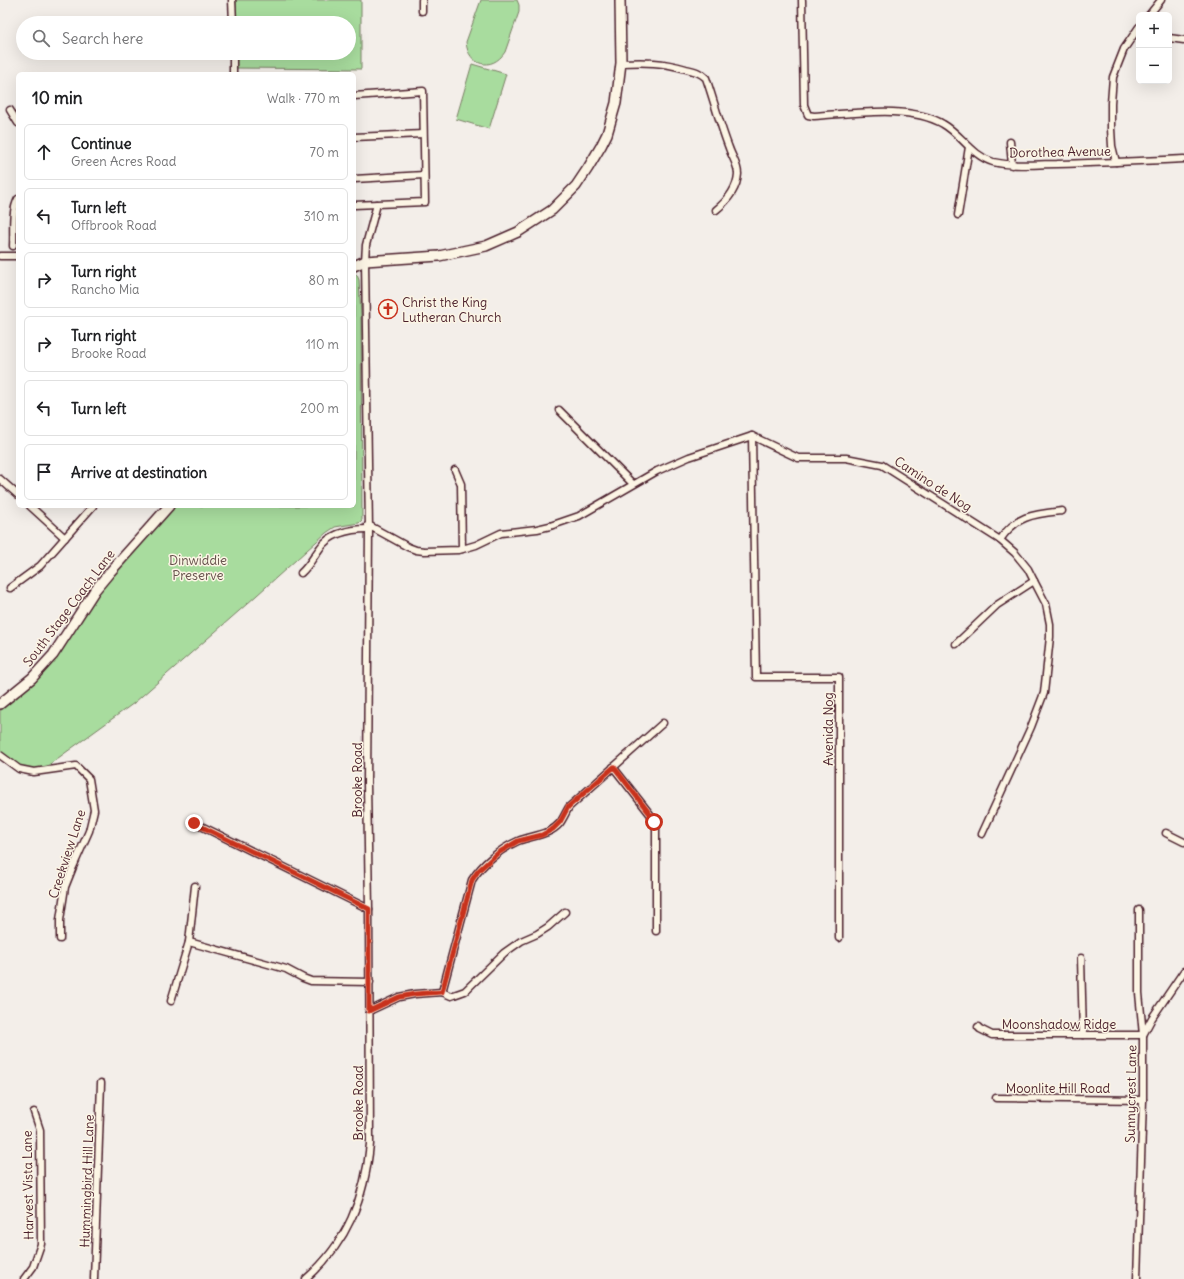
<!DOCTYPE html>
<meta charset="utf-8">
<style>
:root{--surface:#fff;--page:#f2f2f2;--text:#202124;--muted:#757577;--line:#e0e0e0}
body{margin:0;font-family:Delius,sans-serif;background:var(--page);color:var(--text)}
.controls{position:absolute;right:12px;top:12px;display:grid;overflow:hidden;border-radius:6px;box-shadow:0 4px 16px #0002}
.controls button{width:36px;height:36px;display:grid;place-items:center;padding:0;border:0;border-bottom:1px solid var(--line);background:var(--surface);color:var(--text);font:20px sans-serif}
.stop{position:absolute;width:12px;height:12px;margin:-9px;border:3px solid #c8321e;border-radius:50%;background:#fff}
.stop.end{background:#c8321e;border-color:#fff;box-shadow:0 1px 4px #0008}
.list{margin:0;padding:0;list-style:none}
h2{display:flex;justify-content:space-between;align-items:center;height:52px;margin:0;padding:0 16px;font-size:17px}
h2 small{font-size:13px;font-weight:400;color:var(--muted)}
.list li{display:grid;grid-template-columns:26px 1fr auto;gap:12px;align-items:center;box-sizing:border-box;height:56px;margin:0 8px 8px;padding:0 8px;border:1px solid var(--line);border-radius:6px}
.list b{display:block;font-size:15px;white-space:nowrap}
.list p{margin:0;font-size:13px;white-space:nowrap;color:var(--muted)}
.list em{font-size:13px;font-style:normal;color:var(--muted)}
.icon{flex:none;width:22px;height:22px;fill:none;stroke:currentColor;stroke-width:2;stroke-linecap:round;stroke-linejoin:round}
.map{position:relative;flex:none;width:1184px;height:1279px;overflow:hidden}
.search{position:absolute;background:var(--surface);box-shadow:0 4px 16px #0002;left:16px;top:16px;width:340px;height:44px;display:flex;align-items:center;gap:10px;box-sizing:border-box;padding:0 14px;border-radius:22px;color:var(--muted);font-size:15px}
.panel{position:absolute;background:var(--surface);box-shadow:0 4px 16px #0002;left:16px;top:72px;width:340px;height:436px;border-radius:6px}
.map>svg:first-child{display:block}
</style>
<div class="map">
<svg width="1184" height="1279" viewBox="0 0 1184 1279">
<rect width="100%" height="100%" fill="#f3eee9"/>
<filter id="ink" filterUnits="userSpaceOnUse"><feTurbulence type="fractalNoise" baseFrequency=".025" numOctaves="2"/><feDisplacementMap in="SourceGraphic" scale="8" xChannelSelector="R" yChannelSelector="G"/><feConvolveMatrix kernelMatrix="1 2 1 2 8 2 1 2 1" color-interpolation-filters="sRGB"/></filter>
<g filter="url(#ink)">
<!-- green -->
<g fill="#a8dc9e" stroke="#797e64">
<polygon points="236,0 361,0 361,69 236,68 236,53 349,53 349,23 236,23"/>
<path d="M481 0H517L519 5V12L505 52C492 72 468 66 466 42Z"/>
<polygon points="472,64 506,74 489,129 456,119"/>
<polygon points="354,273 357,275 359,280 361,316 362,520 359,523 335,527 326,533 247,604 134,703 43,769 26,769 0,756 0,711 32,683 113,573 170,506 354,506"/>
</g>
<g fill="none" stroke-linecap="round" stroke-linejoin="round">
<!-- street casing -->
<g stroke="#4a1f2b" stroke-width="9">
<g id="street">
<polyline points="232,0 233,23"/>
<polyline points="422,0 422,11"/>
<path d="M802 0 804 105 808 115 814 116C851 114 910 104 943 124 961 134 972 156 993 162 1013 167 1036 164 1057 164 1099 163 1142 161 1184 159"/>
<polyline points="1149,15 1161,0"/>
<polyline points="1169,38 1184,40"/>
<polyline points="233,53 233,74"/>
<path d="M621 63C646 62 662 62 686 69 694 71 700 72 706 78 714 101 720 125 729 148 732 157 738 165 738 174 737 189 727 201 716 210"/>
<polyline points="354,96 423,91 425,202 354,205"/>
<polyline points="10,110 18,123"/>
<polyline points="354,137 423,134"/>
<polyline points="1010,142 1012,165"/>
<polyline points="1116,162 1112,146 1111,129 1111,103 1113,77 1124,49 1139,27"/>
<polyline points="354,179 424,175"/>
<polyline points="958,215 969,147"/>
<path d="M13 246C14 231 11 212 18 199"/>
<polyline points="0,256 18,256"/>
<polyline points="559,410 633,484"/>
<polyline points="752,436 756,677 839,677 839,938"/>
<polyline points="455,470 461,484 462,549"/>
<polyline points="0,479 18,495"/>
<polyline points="30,506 65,538"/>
<polyline points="368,525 408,547 416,550 424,551 459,550 476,545 501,533 537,529 550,526 579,516 657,471 689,457 752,436 798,458 846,458 882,465 1000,540 1015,553 1028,569 1034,581 1046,604 1050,624 1050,637 1044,693 1031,727 982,834"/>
<path d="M1000 540C1016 515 1035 514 1062 511"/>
<path d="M301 573C309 566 314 556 320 548 331 532 351 529 369 529"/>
<polyline points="10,588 40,566 93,506"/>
<polyline points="956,644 997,605 1034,581"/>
<polyline points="0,755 19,769 34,772 76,766 89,779 94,810 89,831 73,867 65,887 60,920 60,939"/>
<polyline points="613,767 650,814 656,827 656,931"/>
<polyline points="195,823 369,909"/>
<polyline points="1166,833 1184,842"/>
<polyline points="189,942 286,969 303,978 311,981 370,982"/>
<polyline points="1081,958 1083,1035"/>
<path d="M442 992 472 880C482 864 500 849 518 841 532 835 549 836 560 823 563 819 566 812 569 807L663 723"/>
<polyline points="171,1001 189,942 195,886"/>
<polyline points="369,1011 399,997 415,994 442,992 451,996 465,991 504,953 521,941 537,934 548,927 565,912"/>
<polyline points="978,1027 980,1029 992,1035 1143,1035 1152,1018 1184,971"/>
<polyline points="996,1098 1143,1100"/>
<polyline points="24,1279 33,1267 41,1244 40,1130 34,1112"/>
<polyline points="94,1279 101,1083"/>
<path d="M306 1279C347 1243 365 1198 370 1144L369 909 367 783 369 529 365 261 366 245 377 204"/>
<polyline points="1137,1279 1143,1100 1143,1035 1139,993 1139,910"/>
</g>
</g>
<!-- secondary casing -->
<g stroke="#4a1f2b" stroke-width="12">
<g id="secondary">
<polyline points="354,266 365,261 439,256 486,246 518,232 552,210 576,186 588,168 601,146 607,134 616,103 621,63 620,0"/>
<polyline points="0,704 32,678 53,655 95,590 110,572 169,506"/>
</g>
</g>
<!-- street -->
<use href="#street" stroke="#fcf5e5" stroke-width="6"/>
<!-- secondary -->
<use href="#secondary" stroke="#fcf5e5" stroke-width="9"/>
</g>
</g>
<g fill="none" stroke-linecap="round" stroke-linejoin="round" filter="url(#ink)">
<!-- route -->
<polyline stroke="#c8321e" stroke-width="5" points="194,823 369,909 369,1011 399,997 415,994 442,992 472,880 478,871 498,853 518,841 542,835 553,829 560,822 568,807 614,767 650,814 654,822"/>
</g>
<!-- icons -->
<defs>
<g id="church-ring" transform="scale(1)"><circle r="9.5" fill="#fcf5e5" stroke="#c8321e" stroke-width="1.5"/><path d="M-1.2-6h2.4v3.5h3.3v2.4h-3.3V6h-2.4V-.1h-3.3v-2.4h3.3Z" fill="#c8321e"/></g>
</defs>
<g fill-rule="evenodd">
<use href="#church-ring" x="388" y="309"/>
</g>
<g text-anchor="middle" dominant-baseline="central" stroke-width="3" stroke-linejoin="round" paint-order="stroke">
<!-- street labels -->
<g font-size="13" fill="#4a1f2b" stroke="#fcf5e5">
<text transform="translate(1060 152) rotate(-1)">Dorothea Avenue</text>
<text transform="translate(933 484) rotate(33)">Camino de Nog</text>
<text transform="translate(69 608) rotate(-53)">South Stage Coach Lane</text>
<text transform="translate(828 729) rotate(-90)">Avenida Nog</text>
<text transform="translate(357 780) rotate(-90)">Brooke Road</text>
<text transform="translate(67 854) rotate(-72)">Creekview Lane</text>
<text x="1059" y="1024">Moonshadow Ridge</text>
<text x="1058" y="1088">Moonlite Hill Road</text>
<text transform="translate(1131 1094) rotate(-89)">Sunnycrest Lane</text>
<text transform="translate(358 1103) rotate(-90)">Brooke Road</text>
<text transform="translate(87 1181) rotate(-88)">Hummingbird Hill Lane</text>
<text transform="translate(28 1185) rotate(-91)">Harvest Vista Lane</text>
</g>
<!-- poi labels -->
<g font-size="13" fill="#4a1f2b" stroke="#fcf5e5" text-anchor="start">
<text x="402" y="302">Christ the King<tspan x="402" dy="15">Lutheran Church</tspan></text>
</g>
<!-- park labels -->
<g font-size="13" fill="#624e48" stroke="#fcf5e5">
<text x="198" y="560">Dinwiddie<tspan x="198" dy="15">Preserve</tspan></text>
</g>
</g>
</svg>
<div class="controls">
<button>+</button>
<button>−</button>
</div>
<div class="stop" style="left:654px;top:822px"></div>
<div class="stop end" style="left:194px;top:823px"></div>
<div class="search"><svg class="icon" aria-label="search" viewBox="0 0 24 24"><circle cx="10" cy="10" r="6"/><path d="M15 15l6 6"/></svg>Search here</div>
<section class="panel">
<h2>10 min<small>Walk · 770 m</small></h2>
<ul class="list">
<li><svg class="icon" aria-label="ahead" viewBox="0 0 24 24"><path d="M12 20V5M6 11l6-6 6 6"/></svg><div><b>Continue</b><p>Green Acres Road</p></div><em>70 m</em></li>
<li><svg class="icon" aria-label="left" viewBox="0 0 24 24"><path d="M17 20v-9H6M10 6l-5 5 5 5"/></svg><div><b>Turn left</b><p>Offbrook Road</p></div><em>310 m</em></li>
<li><svg class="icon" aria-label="right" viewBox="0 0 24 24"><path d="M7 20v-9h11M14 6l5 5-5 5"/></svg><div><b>Turn right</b><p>Rancho Mia</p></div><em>80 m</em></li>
<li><svg class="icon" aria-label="right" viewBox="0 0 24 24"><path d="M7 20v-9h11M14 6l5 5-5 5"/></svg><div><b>Turn right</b><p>Brooke Road</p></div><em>110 m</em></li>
<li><svg class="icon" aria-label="left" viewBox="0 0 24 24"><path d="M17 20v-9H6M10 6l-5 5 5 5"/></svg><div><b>Turn left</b></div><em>200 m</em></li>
<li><svg class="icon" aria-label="arrive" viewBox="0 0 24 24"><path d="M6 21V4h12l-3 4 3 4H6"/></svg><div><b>Arrive at destination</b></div></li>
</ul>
</section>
</div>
